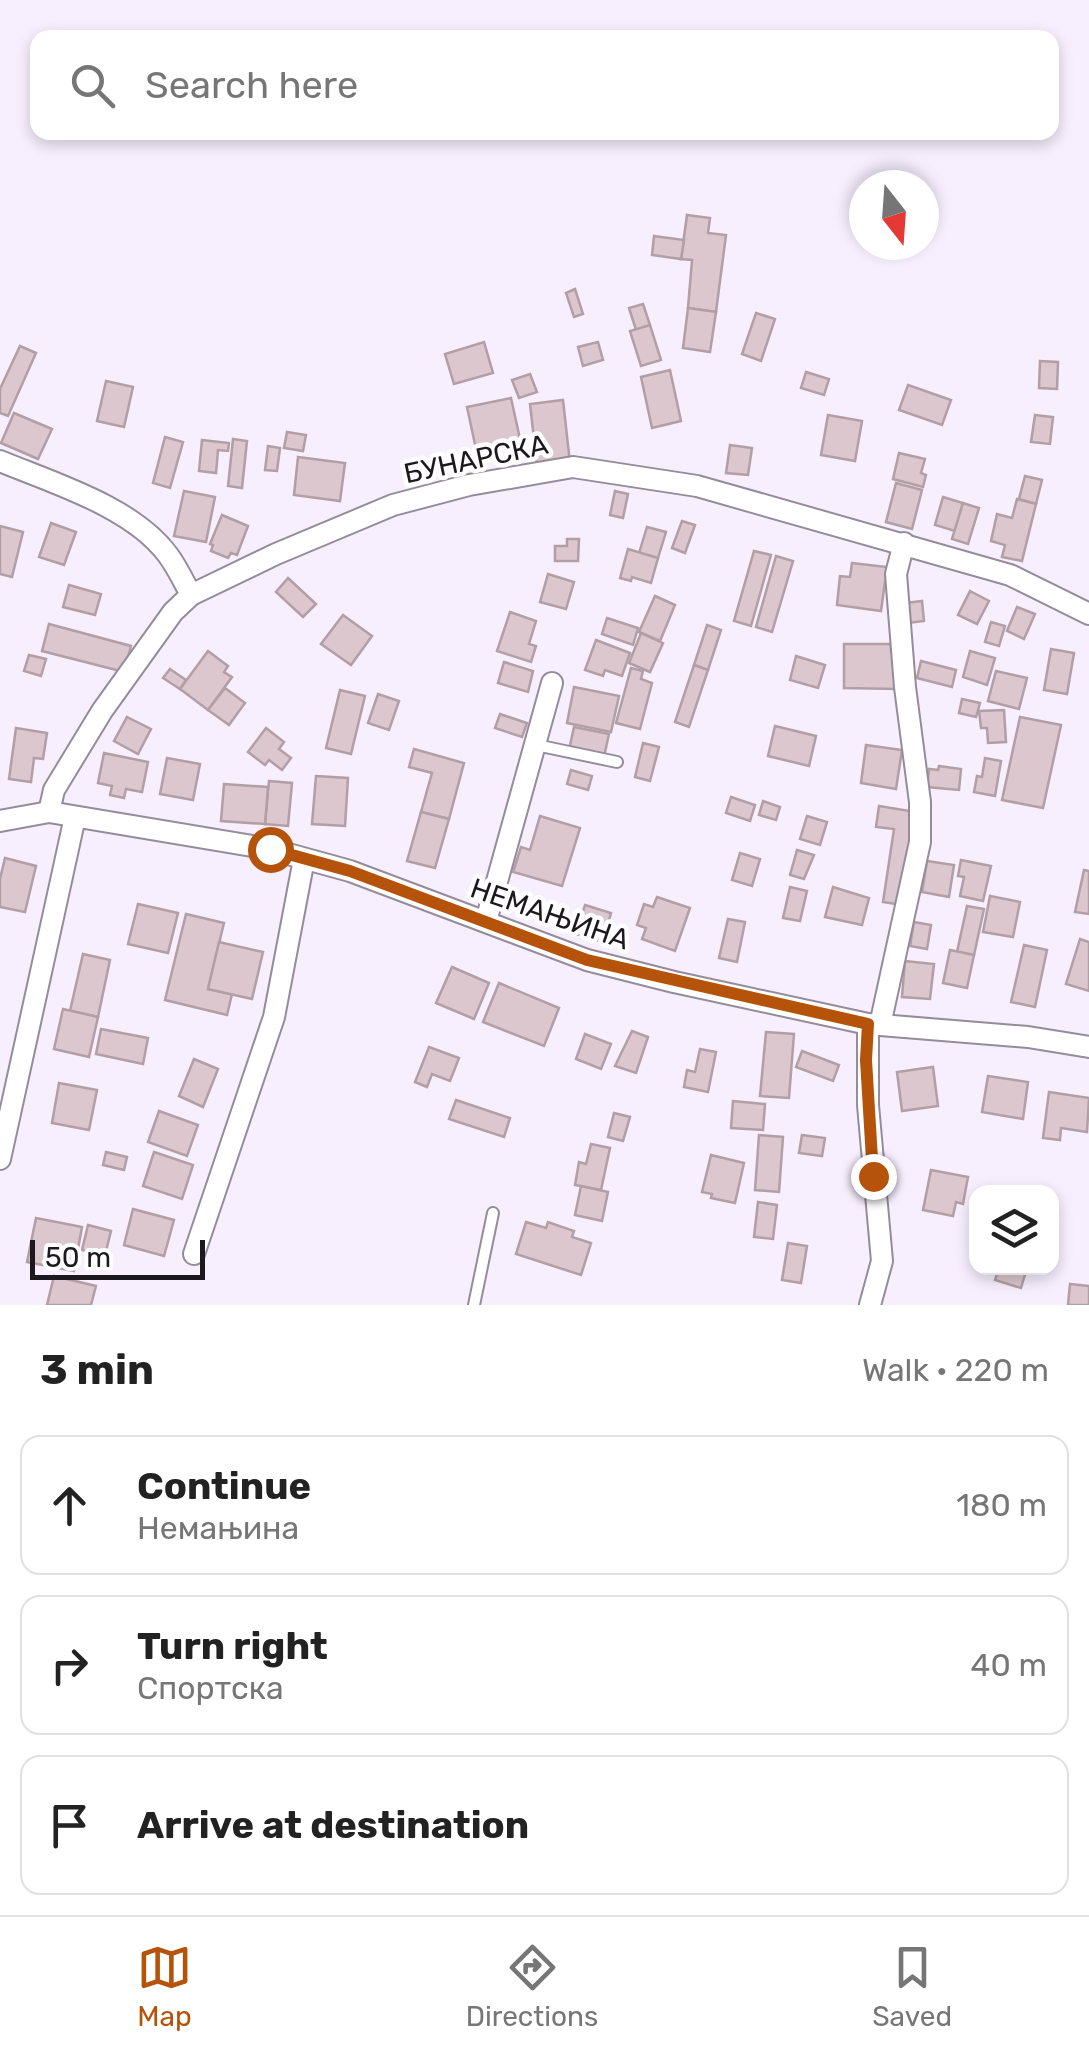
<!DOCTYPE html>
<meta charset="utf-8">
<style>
:root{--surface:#fff;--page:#f6f6f6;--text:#222;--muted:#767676;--line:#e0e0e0;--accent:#b45309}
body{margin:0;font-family:Rubik,sans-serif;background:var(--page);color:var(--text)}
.controls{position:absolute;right:30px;bottom:30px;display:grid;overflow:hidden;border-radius:20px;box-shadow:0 5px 15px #0003}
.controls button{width:90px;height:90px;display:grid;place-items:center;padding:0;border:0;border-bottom:2px solid var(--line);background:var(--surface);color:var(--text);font:50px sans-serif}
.compass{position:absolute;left:849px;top:170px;width:90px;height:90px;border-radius:50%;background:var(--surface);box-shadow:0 5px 15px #0003;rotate:163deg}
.scale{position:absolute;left:30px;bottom:25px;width:175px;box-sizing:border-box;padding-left:10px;border:5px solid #1c181e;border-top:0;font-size:28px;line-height:35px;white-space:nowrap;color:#1c181e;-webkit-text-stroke:8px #fff;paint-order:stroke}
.stop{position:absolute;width:30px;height:30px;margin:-22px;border:8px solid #b45309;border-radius:50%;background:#fff}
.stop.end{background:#b45309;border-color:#fff;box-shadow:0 2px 10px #0008}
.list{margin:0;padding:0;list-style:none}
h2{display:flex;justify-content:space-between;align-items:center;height:130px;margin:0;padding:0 40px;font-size:42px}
h2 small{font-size:32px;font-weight:400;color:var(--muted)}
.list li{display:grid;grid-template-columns:65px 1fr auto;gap:30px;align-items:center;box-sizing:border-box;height:140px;margin:0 20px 20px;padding:0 20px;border:2px solid var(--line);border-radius:20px}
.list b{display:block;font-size:38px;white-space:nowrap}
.list p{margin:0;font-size:32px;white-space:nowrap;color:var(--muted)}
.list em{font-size:32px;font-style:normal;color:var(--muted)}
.icon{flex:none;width:55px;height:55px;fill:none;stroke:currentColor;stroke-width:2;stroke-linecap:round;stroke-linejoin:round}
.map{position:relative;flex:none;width:1089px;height:1305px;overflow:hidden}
.search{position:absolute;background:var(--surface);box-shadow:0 5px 15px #0003;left:30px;right:30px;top:30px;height:110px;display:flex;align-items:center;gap:25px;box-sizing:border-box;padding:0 35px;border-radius:20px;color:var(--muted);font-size:38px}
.sheet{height:610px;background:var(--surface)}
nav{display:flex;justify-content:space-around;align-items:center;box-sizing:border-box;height:140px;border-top:2px solid var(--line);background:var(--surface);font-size:28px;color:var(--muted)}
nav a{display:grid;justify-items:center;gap:5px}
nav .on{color:var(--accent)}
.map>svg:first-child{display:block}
</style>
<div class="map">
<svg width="1089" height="1305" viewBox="0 0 1089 1305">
<rect width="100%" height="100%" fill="#f7eefe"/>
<!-- building -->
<g fill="#dbc7cd" stroke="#b29fa5" stroke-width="2.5">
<polygon points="687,215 710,218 708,233 726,235 716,312 688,308 692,260 681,259"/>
<polygon points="654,236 684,240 681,259 652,255"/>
<polygon points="575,289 583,314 574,317 566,293"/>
<polygon points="643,304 650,325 636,330 629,308"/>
<polygon points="688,308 716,312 710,352 683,348"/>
<polygon points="756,313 775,319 761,361 742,354"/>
<polygon points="650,325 661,360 641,366 630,331"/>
<polygon points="484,342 493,373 454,384 445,354"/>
<polygon points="598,342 603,360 583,366 578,347"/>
<polygon points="20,346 36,353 8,416 0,413 0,389"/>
<polygon points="1040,361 1058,362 1057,389 1039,388"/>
<polygon points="670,370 681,421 652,428 641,377"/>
<polygon points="806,372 829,379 824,395 801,388"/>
<polygon points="530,374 537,392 519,398 512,380"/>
<polygon points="106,381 133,387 124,427 97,421"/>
<polygon points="908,385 951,400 942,425 899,410"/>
<polygon points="511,398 520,439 476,449 467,407"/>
<polygon points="563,400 570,463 537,466 530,404"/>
<polygon points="14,413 52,429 38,459 1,443"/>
<polygon points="828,415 862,421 855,461 821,455"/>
<polygon points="1035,415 1053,417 1050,444 1031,442"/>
<polygon points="287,432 306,435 303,451 284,448"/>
<polygon points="165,437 183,442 170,488 153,483"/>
<polygon points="233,439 247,441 242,488 228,486"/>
<polygon points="202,440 229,443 228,451 218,450 216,473 199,471"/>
<polygon points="730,445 752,448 748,475 726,473"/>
<polygon points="268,446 280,448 277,471 265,470"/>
<polygon points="899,453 925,459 921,473 926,475 923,487 893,479"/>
<polygon points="298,457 345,463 340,501 294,495"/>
<polygon points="1025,476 1042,480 1036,504 1019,499"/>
<polygon points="896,483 922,490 912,529 886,522"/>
<polygon points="184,491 215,497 206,542 174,536"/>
<polygon points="615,491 628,494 623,518 610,515"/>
<polygon points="943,497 963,503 955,531 935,525"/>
<polygon points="1017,499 1036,504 1022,561 1002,557 1005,545 991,541 997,514 1012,518"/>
<polygon points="963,503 979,508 968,544 952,539"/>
<polygon points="222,515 248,526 237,555 231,553 228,558 211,551 213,545 210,544"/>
<polygon points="682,521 695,525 685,553 672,548"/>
<polygon points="51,523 76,532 64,565 39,557"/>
<polygon points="0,526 23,532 12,577 0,574"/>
<polygon points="647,527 666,532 658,558 639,553"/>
<polygon points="567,539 579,539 578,561 555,561 555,546 567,546"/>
<polygon points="628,549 658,558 651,583 632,577 631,581 620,578"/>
<polygon points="754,551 771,555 751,626 734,621"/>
<polygon points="776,556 793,561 772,632 756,627"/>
<polygon points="852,563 887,567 881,611 837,605 840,576 850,577"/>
<polygon points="548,574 574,582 566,609 540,602"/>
<polygon points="288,578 316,604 303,617 276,592"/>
<polygon points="69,585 101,594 95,615 63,607"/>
<polygon points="970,591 989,601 977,624 958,615"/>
<polygon points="655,596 675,605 660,641 639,632"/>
<polygon points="922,601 924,621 907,623 905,603"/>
<polygon points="1017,607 1035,614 1024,639 1007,631"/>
<polygon points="510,612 536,621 529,644 536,646 531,662 497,651"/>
<polygon points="343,615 372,636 351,665 321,644"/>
<polygon points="607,618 638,628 633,645 602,634"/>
<polygon points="991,622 1005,626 999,646 985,642"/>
<polygon points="49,624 131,646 124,672 42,651"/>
<polygon points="707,625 721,630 708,670 694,665"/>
<polygon points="641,633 663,643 650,672 629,663"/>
<polygon points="596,640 630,653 622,676 605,670 603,676 585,670"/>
<polygon points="844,644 891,644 891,651 897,651 897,689 844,688"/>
<polygon points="1051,649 1074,653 1067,694 1044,690"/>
<polygon points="208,651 228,666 224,672 232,677 208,710 180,689"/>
<polygon points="970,651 995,658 987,685 963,677"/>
<polygon points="29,655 46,659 41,676 24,671"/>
<polygon points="796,656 825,665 818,688 790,680"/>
<polygon points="921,661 956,670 952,687 917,678"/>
<polygon points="504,662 533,671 528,692 498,683"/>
<polygon points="694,665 708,670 689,727 675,722"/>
<polygon points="631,668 643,671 641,679 652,683 640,729 616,723"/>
<polygon points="170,669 186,680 180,689 163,678"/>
<polygon points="996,671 1027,678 1019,709 988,701"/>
<polygon points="574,687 619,696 611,732 567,723"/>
<polygon points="225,688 245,703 229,725 208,710"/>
<polygon points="340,690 365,696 351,754 326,748"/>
<polygon points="378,694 399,701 389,730 368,723"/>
<polygon points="962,699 980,703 976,717 959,713"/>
<polygon points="1004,710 1006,742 988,743 987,728 981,728 979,711"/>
<polygon points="500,714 527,723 522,737 495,728"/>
<polygon points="127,717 151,729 138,754 114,741"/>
<polygon points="1020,717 1061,725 1043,808 1002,800"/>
<polygon points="775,726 816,736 809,766 768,756"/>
<polygon points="574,727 609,734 604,757 569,750"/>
<polygon points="16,728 47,733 43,759 34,758 31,782 9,779"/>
<polygon points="266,728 284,742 279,749 291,758 282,770 269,760 265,765 248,752"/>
<polygon points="643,743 659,747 650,781 635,777"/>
<polygon points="866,745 902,750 896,789 861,783"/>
<polygon points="414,749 464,763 449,819 421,812 432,773 409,767"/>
<polygon points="104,753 148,762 142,792 126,789 124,798 110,795 112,786 98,783"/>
<polygon points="167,758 200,764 193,800 160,794"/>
<polygon points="985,758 1001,761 995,796 974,792 977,776 982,777"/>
<polygon points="939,766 961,769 959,790 927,787 929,769 938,770"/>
<polygon points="571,770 592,776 588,790 567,784"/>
<polygon points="316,776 348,778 345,826 312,824"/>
<polygon points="269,781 292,783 288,826 265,824"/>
<polygon points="224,784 268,787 265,824 221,821"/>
<polygon points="731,797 755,805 750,821 726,813"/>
<polygon points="763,801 780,807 776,820 759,815"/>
<polygon points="879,806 916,812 902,905 883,902 894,829 876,827"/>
<polygon points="421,812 449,819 435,868 407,861"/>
<polygon points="540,816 580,828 562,886 513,872 521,847 530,850"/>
<polygon points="807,816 827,822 820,845 800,839"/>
<polygon points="797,850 814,855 804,879 790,875"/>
<polygon points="740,853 760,859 752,886 732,880"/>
<polygon points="5,858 36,866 25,912 0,907 0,879"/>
<polygon points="961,860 991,866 983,901 960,896 964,877 958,876"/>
<polygon points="927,861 954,865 949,897 922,892"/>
<polygon points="1084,870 1089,871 1089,914 1075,912"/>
<polygon points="790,887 807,891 800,921 783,918"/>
<polygon points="833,887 869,898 862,925 825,917"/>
<polygon points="990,896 1020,902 1013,937 983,932"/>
<polygon points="657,897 690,908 675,951 642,939 646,928 637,925 644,904 653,907"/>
<polygon points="138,904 178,913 168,953 128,944"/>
<polygon points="585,905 611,913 603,942 576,934"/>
<polygon points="967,906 984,909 974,955 957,952"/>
<polygon points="186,914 224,923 208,989 232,994 227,1015 165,1000"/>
<polygon points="728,919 745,922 737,962 719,958"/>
<polygon points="914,922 931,925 927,949 910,946"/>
<polygon points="1080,939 1089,942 1089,991 1066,984"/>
<polygon points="219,942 263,952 252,999 208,989"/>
<polygon points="1024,945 1047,950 1035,1007 1011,1002"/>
<polygon points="950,950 974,955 967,988 943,983"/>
<polygon points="83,954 110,960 98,1017 70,1011"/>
<polygon points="905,961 934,964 930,999 902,997"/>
<polygon points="452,967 489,983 474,1019 436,1003"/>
<polygon points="499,983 559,1008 544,1046 483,1022"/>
<polygon points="63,1009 98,1017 89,1057 54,1049"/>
<polygon points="101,1029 148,1038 143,1064 96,1054"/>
<polygon points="632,1031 648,1037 636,1073 615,1066"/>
<polygon points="766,1032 794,1034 789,1098 760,1096"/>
<polygon points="585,1034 611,1044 601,1069 576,1059"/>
<polygon points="429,1047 459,1058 450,1081 432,1074 427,1087 415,1082"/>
<polygon points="700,1049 716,1052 708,1092 684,1087 687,1070 695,1072"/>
<polygon points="802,1051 839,1065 833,1081 796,1067"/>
<polygon points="194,1059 218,1069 203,1107 179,1096"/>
<polygon points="933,1067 938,1106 902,1111 897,1072"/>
<polygon points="988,1076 1028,1082 1023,1119 982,1112"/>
<polygon points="59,1083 97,1090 89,1130 52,1123"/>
<polygon points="1049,1092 1089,1098 1087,1132 1061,1128 1060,1140 1043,1138"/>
<polygon points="456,1100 510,1118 504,1137 449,1119"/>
<polygon points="733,1101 765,1104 763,1130 731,1128"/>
<polygon points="159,1111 198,1125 187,1156 148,1142"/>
<polygon points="614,1113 630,1117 623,1141 608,1137"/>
<polygon points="759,1135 783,1137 779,1192 755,1190"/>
<polygon points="802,1135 825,1138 822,1156 799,1153"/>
<polygon points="591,1144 610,1148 601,1190 575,1185 579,1162 586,1164"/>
<polygon points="106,1152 127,1157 124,1170 103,1165"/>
<polygon points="154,1152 193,1165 182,1199 143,1186"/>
<polygon points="711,1155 744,1163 735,1203 711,1198 712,1194 702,1192"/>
<polygon points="931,1170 968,1177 963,1204 956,1202 953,1216 923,1210"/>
<polygon points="581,1186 608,1192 602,1221 575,1215"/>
<polygon points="758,1202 777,1205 773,1239 754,1237"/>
<polygon points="133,1209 174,1220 164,1256 124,1245"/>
<polygon points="36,1218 82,1227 74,1271 27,1262"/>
<polygon points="526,1222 546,1228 548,1222 574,1231 572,1237 591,1243 581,1275 516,1254"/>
<polygon points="88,1225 111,1231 105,1255 82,1250"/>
<polygon points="788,1243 807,1246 801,1283 782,1280"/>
<polygon points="999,1268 1027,1268 1021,1288 995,1280"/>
<polygon points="54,1276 96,1286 91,1305 47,1305"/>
<polygon points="1070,1284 1089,1286 1089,1305 1068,1305"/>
</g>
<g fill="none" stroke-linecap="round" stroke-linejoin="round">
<!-- service casing -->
<g stroke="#948c9a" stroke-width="14">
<g id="service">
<polyline points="536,745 617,762"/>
<polyline points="474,1305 493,1213"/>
</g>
</g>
<!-- minor casing -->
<g stroke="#948c9a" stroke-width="24">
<g id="minor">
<path d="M0 461C53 483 133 507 168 555 177 567 184 582 191 595"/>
<polyline points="49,812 54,790 102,711 173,612 191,595 276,554 393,505 469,485 573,467 697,486 1010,575 1089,614"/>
<polyline points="0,821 49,812 270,849 350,871 587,960 674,982 868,1024 1028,1037 1089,1047"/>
<polyline points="486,921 552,683"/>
<polyline points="868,1024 868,1105 882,1261 870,1305"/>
<polyline points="880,1025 920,842 920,802 905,687 896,574 904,543"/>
<polyline points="0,1159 75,817"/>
<polyline points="194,1254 274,1017 304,859"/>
</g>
</g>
<!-- service -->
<use href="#service" stroke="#fff" stroke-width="10"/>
<!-- minor -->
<use href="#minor" stroke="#fff" stroke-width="20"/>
</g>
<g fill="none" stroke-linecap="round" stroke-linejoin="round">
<!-- route -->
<polyline stroke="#b45309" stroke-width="12" points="270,849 350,871 587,960 868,1024 866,1060 873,1176"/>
</g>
<g text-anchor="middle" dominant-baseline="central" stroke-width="9" stroke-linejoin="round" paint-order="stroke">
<!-- street labels -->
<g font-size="28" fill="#1c181e" stroke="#fff">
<text transform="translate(476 459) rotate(-12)">БУНАРСКА</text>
<text transform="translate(550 914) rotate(19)">НЕМАЊИНА</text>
</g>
</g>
</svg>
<div class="controls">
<button><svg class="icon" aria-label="layers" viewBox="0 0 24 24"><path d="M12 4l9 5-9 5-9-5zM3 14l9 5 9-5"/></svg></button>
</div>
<svg class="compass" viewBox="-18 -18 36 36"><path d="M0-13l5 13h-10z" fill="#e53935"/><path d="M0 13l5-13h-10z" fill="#767676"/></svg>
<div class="scale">50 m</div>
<div class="stop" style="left:270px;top:849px"></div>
<div class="stop end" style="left:873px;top:1176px"></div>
<div class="search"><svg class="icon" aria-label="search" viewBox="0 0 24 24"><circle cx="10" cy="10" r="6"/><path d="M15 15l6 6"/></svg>Search here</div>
</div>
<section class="sheet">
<h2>3 min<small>Walk · 220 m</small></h2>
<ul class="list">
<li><svg class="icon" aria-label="ahead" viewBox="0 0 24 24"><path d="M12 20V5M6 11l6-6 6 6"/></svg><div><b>Continue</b><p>Немањина</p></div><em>180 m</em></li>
<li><svg class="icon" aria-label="right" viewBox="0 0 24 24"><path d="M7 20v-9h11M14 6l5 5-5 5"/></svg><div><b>Turn right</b><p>Спортска</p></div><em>40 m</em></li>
<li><svg class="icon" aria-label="arrive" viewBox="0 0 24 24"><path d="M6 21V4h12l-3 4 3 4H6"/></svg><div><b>Arrive at destination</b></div></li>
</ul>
</section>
<nav>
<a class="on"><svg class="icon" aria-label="map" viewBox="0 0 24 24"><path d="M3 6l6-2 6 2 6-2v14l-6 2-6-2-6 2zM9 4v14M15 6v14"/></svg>Map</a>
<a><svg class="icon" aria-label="directions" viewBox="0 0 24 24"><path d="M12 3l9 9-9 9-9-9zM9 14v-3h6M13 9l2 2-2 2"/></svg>Directions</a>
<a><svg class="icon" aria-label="saved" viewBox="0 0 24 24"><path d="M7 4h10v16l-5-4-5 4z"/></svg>Saved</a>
</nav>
